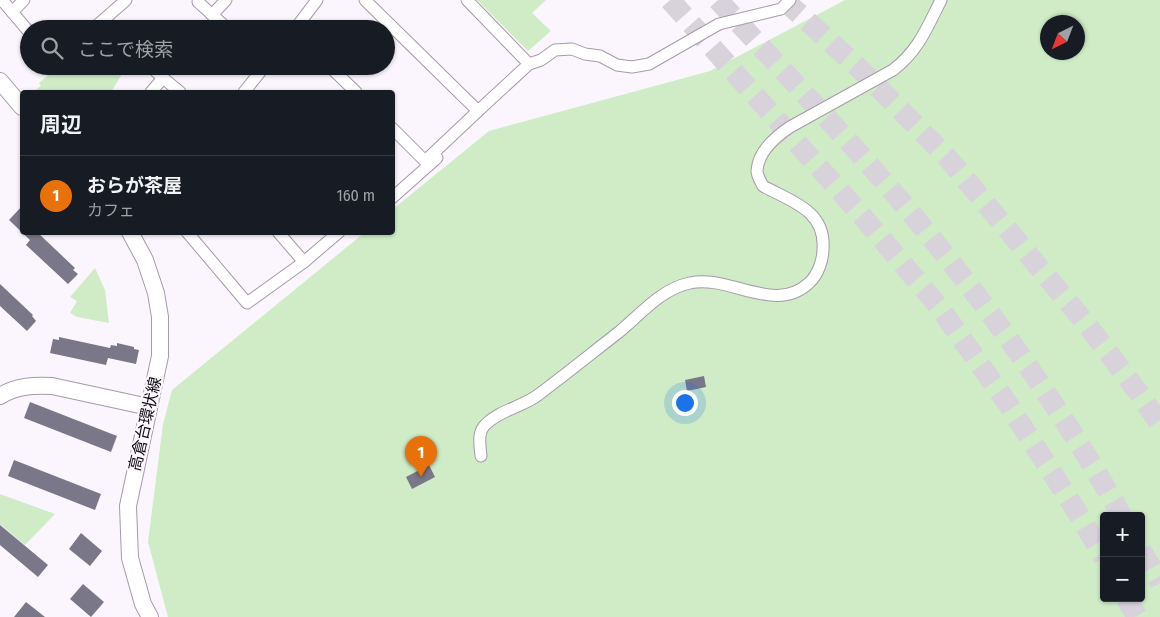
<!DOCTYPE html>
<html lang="ja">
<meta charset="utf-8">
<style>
:root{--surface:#171b24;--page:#242831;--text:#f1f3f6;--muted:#9ea1a6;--line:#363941;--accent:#1a73e8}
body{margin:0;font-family:"Fira Sans Condensed","Noto Sans JP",sans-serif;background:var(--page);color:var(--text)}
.controls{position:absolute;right:15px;bottom:15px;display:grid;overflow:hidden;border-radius:5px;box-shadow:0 1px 4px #0004}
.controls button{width:45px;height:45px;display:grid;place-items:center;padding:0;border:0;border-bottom:1px solid var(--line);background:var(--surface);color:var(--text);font:25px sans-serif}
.compass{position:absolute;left:1040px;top:15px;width:45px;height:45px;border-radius:50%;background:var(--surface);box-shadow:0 1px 4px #0004;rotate:222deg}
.you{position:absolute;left:684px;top:402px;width:18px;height:18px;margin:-12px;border:4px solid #fff;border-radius:50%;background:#1a73e8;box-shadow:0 0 0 8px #1a73e833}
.badge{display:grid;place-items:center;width:32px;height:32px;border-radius:50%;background:var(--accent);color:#fff;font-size:16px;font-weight:700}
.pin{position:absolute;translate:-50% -41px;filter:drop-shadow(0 1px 2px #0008)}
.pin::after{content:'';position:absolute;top:26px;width:18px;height:15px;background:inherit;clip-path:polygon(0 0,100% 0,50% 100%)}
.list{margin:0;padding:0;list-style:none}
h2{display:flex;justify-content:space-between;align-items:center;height:65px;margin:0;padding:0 20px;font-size:21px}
h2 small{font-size:16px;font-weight:400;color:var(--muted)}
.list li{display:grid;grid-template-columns:32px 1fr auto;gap:15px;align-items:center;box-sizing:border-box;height:80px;padding:0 20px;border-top:1px solid var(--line)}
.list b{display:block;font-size:19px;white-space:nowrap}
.list p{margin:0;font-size:16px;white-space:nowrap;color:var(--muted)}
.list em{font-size:16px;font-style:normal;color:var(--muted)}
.icon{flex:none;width:28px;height:28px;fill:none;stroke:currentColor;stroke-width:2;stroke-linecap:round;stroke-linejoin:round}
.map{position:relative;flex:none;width:1160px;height:617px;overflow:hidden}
.search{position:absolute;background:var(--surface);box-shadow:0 1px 4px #0004;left:20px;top:20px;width:375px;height:55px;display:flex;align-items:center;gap:12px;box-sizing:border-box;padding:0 18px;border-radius:28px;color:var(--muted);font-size:19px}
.panel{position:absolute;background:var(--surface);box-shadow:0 1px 4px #0004;left:20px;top:90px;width:375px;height:145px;border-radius:5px}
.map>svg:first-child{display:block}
</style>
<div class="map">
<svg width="1160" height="617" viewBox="0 0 1160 617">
<rect width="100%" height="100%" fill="#fbf6fd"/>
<!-- green -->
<g fill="#cfecc7" fill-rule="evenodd">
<polygon points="477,0 546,0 532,13 551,31 528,51"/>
<path d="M845 0H1160V617H168L148 542 163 424 172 390 364 233 392 232 393 209 489 131 710 71ZM1048 22H1078V52H1048ZM1104 516H1141V598H1104Z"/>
<polygon points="59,66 127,66 111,92 33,92 41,86 39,83"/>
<polygon points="95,268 105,290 109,323 77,317 70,313 77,301 70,297"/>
<polygon points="0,494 55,514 25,545 0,524"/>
</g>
<!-- building -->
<g fill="#7a7788">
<polygon points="22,206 22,232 37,232 75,268 73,270 78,274 68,284 26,245 30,240 9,220"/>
<polygon points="0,284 33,315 32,316 36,321 27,331 0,306"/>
<polygon points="59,337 110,348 111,345 117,346 117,343 134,347 134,349 139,350 136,364 108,358 106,365 50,353 53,339 59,340"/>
<polygon points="704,376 706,387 687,391 685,380"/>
<polygon points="30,402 117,436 111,452 24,418"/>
<polygon points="14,460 101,494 95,510 8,476"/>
<polygon points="429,465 435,477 412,489 406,477"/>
<polygon points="0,525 48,565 38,577 0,545"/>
<polygon points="81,533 102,551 90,566 69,549"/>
<polygon points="83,584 104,602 91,617 70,599"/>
<polygon points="26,602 45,617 14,617"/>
</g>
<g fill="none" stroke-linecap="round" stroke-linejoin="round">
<!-- highway-tunnel -->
<g stroke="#d8d3da" stroke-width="21" stroke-dasharray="21 11" stroke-linecap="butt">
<polyline points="670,0 863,217 940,308 1008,404 1081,518 1104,558"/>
<path d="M718 0C776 64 837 127 893 192 979 292 1057 401 1122 516"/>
<polyline points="784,0 860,69 946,156 1088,326 1138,392 1160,424"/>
<polyline points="1141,550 1160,583"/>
<polyline points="1126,598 1137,617"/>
</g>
<!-- street casing -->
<g stroke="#a59aaa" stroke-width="13">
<g id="street">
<polyline points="2,0 29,32"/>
<polyline points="365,0 478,111 425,161 392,128"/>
<polyline points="467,0 529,64 478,111"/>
<polyline points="198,2 228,29"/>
<polyline points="12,12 24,0"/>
<polyline points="212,15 226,0"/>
<polyline points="93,29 126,0"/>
<polyline points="295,29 317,0"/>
<polyline points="529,64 541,60 555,50 572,49 585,54 600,56 617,65 632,67 649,64 719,24 781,9 790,0"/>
<polyline points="329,66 356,92"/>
<polyline points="152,68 163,78"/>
<polyline points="151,92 163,78 180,92"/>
<polyline points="244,92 265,66"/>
<polyline points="392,198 437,158"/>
<polyline points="187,232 247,303 304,262 339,232"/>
<polyline points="278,232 304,262"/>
<path d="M481 456C480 445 477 432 486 424 500 410 522 407 538 395 566 374 592 353 619 332 641 314 661 289 690 283 729 274 775 315 809 283 818 275 823 260 823 249 826 210 790 201 763 186 761 182 757 176 757 171 758 152 775 137 790 127L893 70C918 51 927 28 941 0"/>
</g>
</g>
<!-- secondary casing -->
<g stroke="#a59aaa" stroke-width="18">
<g id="secondary">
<polyline points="0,81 22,107"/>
<polyline points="130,232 145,260 156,293 160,317 160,356 128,506 130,558 143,604 150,617"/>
<path d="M0 396C16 386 33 385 52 386L149 407"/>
</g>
</g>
<!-- street -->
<use href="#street" stroke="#fff" stroke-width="11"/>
<!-- secondary -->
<use href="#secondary" stroke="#fff" stroke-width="16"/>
</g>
<g text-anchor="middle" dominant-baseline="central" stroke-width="4.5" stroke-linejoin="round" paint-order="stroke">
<!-- street labels -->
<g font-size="16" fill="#110e13" stroke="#fbf6fd">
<text transform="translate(145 424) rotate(-77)">高倉台環状線</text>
</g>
</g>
</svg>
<div class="controls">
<button>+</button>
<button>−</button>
</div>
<svg class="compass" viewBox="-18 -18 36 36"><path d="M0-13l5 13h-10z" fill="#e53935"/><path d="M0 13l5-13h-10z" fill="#9ea1a6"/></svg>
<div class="you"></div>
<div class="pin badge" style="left:421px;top:477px;background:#e8710a">1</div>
<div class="search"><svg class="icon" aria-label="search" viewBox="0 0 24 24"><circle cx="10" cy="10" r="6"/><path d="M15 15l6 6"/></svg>ここで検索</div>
<section class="panel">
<h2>周辺<small></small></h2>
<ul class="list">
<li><span class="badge" style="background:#e8710a">1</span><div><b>おらが茶屋</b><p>カフェ</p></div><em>160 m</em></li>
</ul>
</section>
</div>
